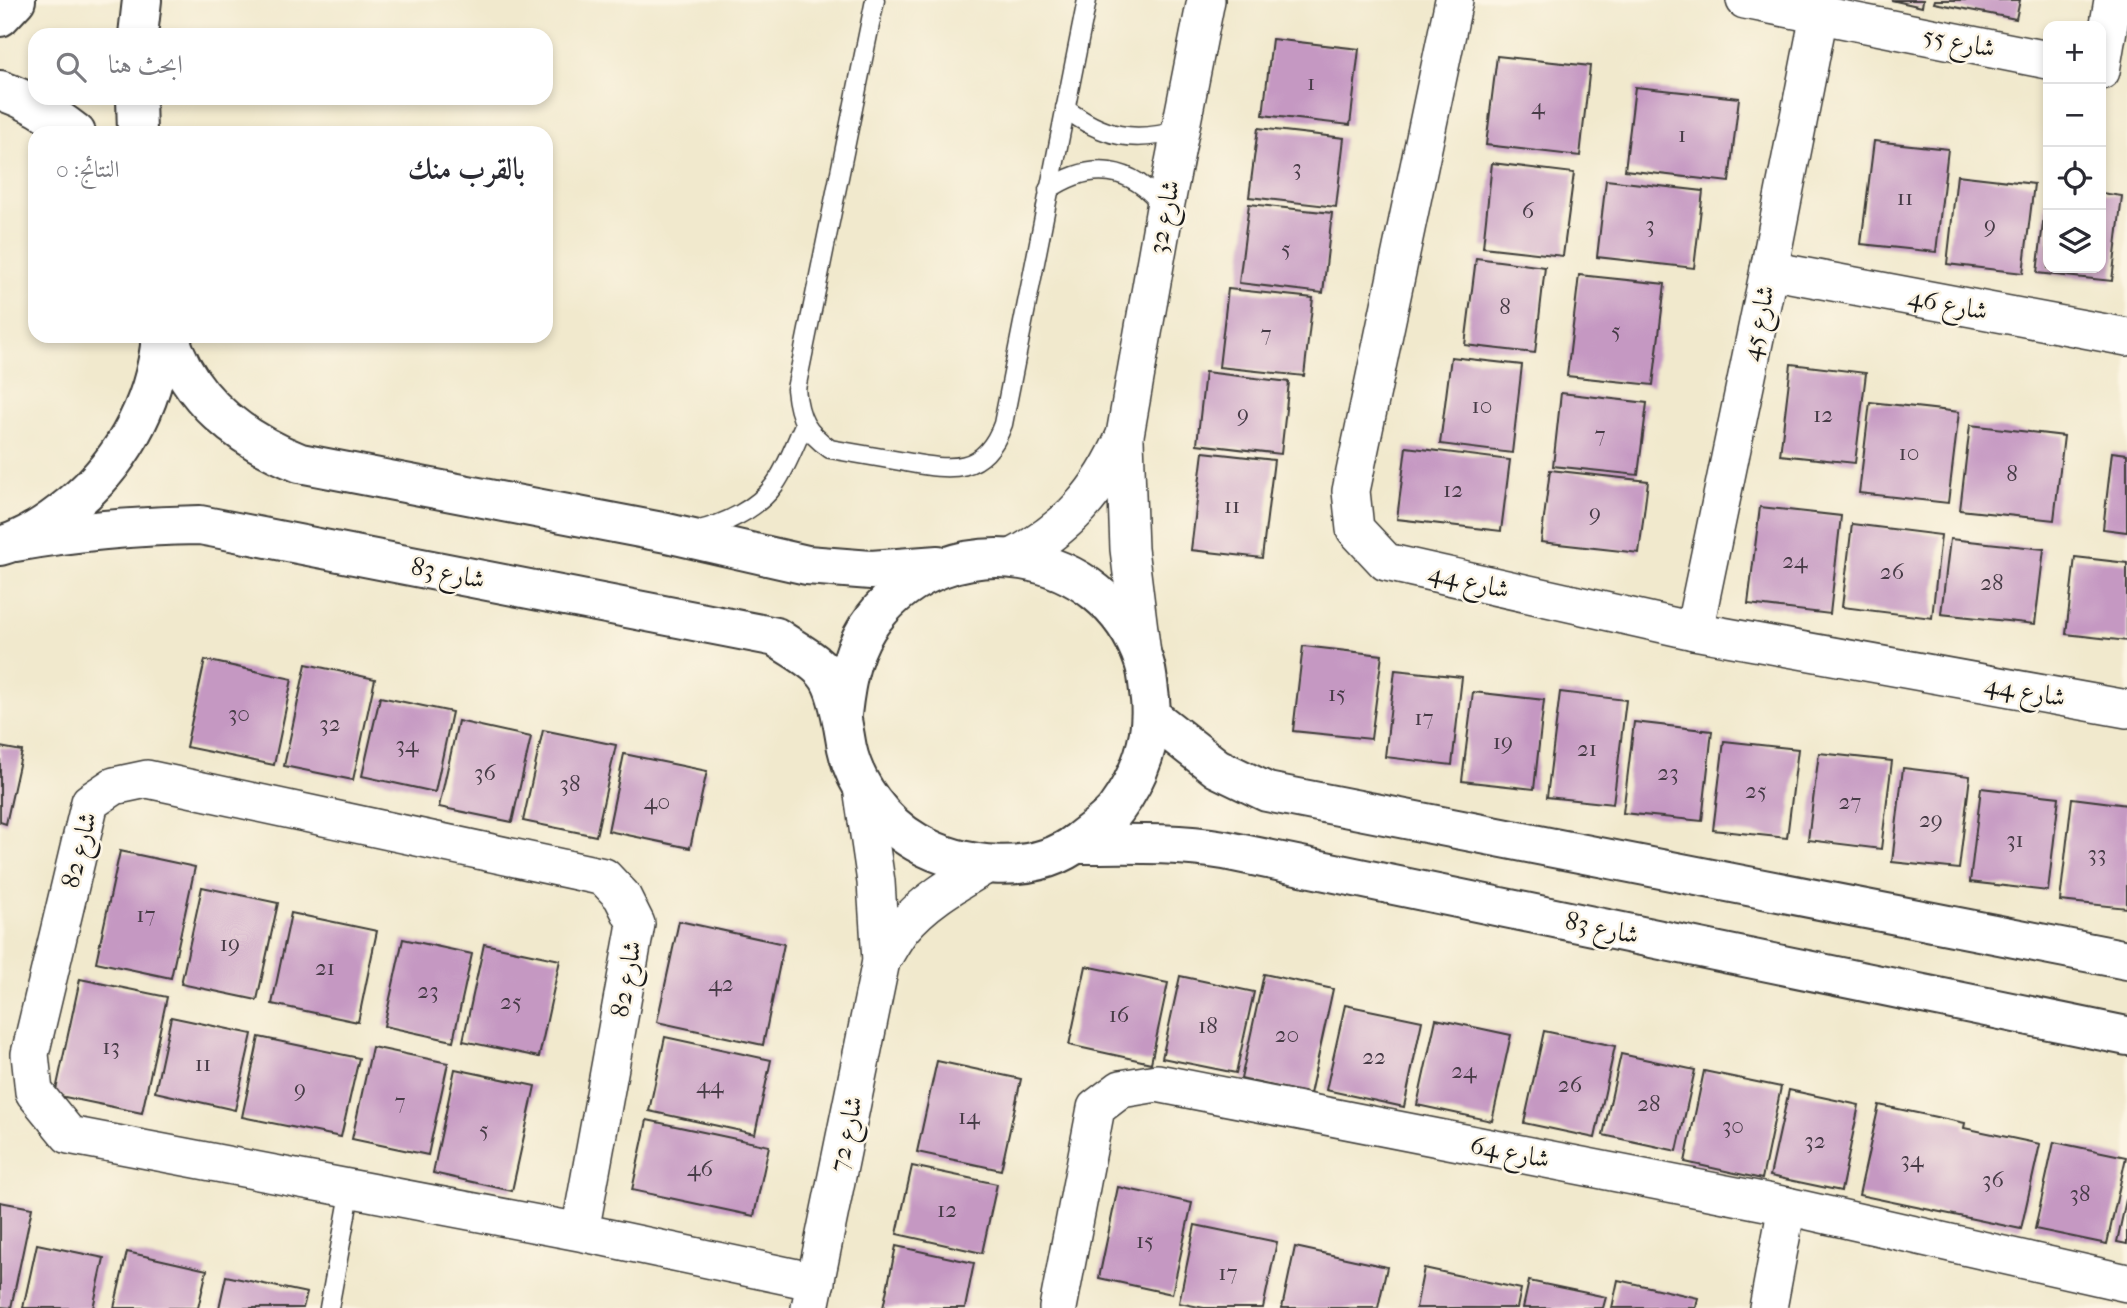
<!DOCTYPE html>
<html lang="ar">
<meta charset="utf-8">
<style>
:root{--surface:#fff;--page:#f2f2f3;--text:#2b2b33;--muted:#7c7c81;--line:#e1e1e2}
body{margin:0;font-family:"IM FELL French Canon",Amiri,serif;background:var(--page);color:var(--text);direction:rtl}
.controls{position:absolute;right:21px;top:21px;display:grid;overflow:hidden;border-radius:14px;box-shadow:0 4px 10px #0003}
.controls button{width:63px;height:63px;display:grid;place-items:center;padding:0;border:0;border-bottom:2px solid var(--line);background:var(--surface);color:var(--text);font:35px sans-serif}
.list{margin:0;padding:0;list-style:none}
h2{display:flex;justify-content:space-between;align-items:center;height:91px;margin:0;padding:0 28px;font-size:30px}
h2 small{font-size:23px;font-weight:400;color:var(--muted)}
.icon{flex:none;width:38px;height:38px;fill:none;stroke:currentColor;stroke-width:2;stroke-linecap:round;stroke-linejoin:round}
.map{position:relative;flex:none;width:2127px;height:1308px;overflow:hidden;direction:ltr}
.search{position:absolute;background:var(--surface);box-shadow:0 4px 10px #0003;left:28px;top:28px;width:525px;height:77px;display:flex;align-items:center;gap:18px;box-sizing:border-box;padding:0 24px;border-radius:21px;color:var(--muted);font-size:26px}
.panel{position:absolute;background:var(--surface);box-shadow:0 4px 10px #0003;left:28px;top:126px;width:525px;height:217px;border-radius:21px;direction:rtl}
.map>svg:first-child{display:block}
</style>
<div class="map">
<svg width="2127" height="1308" viewBox="0 0 2127 1308">
<rect width="100%" height="100%" fill="#fcf5e5"/>
<filter id="ink" filterUnits="userSpaceOnUse"><feTurbulence type="fractalNoise" baseFrequency=".0143" numOctaves="2"/><feDisplacementMap in="SourceGraphic" scale="14" xChannelSelector="R" yChannelSelector="G"/><feConvolveMatrix kernelMatrix="1 2 1 2 8 2 1 2 1" color-interpolation-filters="sRGB"/></filter>
<filter id="wash" filterUnits="userSpaceOnUse"><feTurbulence type="fractalNoise" baseFrequency=".00686" numOctaves="4" result="noise"/><feDisplacementMap in="SourceGraphic" scale="28" xChannelSelector="R" yChannelSelector="G"/><feGaussianBlur stdDeviation="1.57" result="paint"/><feColorMatrix in="noise" values="0 0 0 0 0 0 0 0 0 0 0 0 0 0 0 0 0 1.4 0 .05"/><feComposite in="paint" operator="in"/></filter>
<g filter="url(#wash)">
<rect width="100%" height="100%" fill="#f1e9cd"/>
<g id="blocks">
<!-- building -->
<g fill="#c598c2">
<polygon points="1891,0 1923,0 1922,7"/>
<polygon points="1935,0 2020,0 2016,19 1934,3"/>
<polygon points="1272,39 1359,49 1350,125 1263,115"/>
<polygon points="1497,56 1590,66 1580,156 1486,145"/>
<polygon points="1635,87 1739,98 1729,182 1625,170"/>
<polygon points="1258,128 1344,138 1336,207 1249,197"/>
<polygon points="1874,141 1948,149 1936,252 1861,244"/>
<polygon points="1492,163 1574,173 1563,256 1483,247"/>
<polygon points="1957,175 2034,184 2023,273 1947,264"/>
<polygon points="1606,180 1703,191 1694,268 1597,257"/>
<polygon points="2047,190 2048,268 2101,268 2101,193 2122,196 2112,281 2037,273"/>
<polygon points="1249,204 1332,213 1323,293 1239,283"/>
<polygon points="1476,258 1545,267 1535,353 1465,345"/>
<polygon points="1579,275 1665,284 1653,385 1567,376"/>
<polygon points="1228,289 1313,298 1304,376 1219,367"/>
<polygon points="1451,357 1522,365 1512,453 1440,444"/>
<polygon points="1791,364 1866,373 1855,463 1780,455"/>
<polygon points="1205,372 1289,382 1281,454 1197,444"/>
<polygon points="1561,393 1647,403 1638,475 1553,466"/>
<polygon points="1870,402 1959,412 1948,503 1859,493"/>
<polygon points="1970,425 2064,436 2054,520 1960,510"/>
<polygon points="1406,447 1510,460 1501,531 1397,519"/>
<polygon points="1203,452 1274,460 1262,558 1191,550"/>
<polygon points="2112,452 2127,454 2127,532 2103,529"/>
<polygon points="1550,470 1648,481 1639,553 1541,542"/>
<polygon points="1760,507 1841,516 1830,614 1748,604"/>
<polygon points="1852,524 1941,535 1932,618 1842,607"/>
<polygon points="1950,539 2044,549 2035,624 1941,614"/>
<polygon points="2075,557 2127,563 2127,641 2066,634"/>
<polygon points="1303,646 1382,655 1371,739 1293,731"/>
<polygon points="205,660 292,679 274,765 186,747"/>
<polygon points="306,664 375,679 353,780 284,766"/>
<polygon points="1395,670 1462,677 1452,765 1385,757"/>
<polygon points="1473,692 1544,700 1534,789 1462,781"/>
<polygon points="1560,692 1626,700 1613,804 1547,797"/>
<polygon points="380,697 452,712 435,792 362,776"/>
<polygon points="458,721 531,737 512,822 439,807"/>
<polygon points="1634,722 1712,731 1702,821 1623,813"/>
<polygon points="543,730 616,745 596,836 523,821"/>
<polygon points="1724,741 1798,749 1787,838 1713,830"/>
<polygon points="0,747 22,751 6,824 0,822"/>
<polygon points="1819,753 1892,761 1881,849 1808,840"/>
<polygon points="624,754 707,771 690,848 608,831"/>
<polygon points="1903,768 1970,776 1959,869 1892,862"/>
<polygon points="1981,788 2059,797 2048,891 1970,882"/>
<polygon points="2072,798 2127,805 2127,908 2060,901"/>
<polygon points="120,851 195,867 171,978 96,962"/>
<polygon points="202,887 278,903 257,1000 181,984"/>
<polygon points="291,913 377,931 358,1022 272,1004"/>
<polygon points="679,921 784,944 763,1045 657,1022"/>
<polygon points="403,939 472,954 453,1041 384,1026"/>
<polygon points="484,944 560,960 539,1057 463,1041"/>
<polygon points="1086,966 1168,983 1151,1063 1069,1045"/>
<polygon points="1264,974 1333,989 1310,1094 1241,1079"/>
<polygon points="1180,976 1254,992 1236,1073 1162,1058"/>
<polygon points="80,979 167,997 142,1113 55,1095"/>
<polygon points="1345,1005 1422,1021 1404,1107 1326,1090"/>
<polygon points="171,1017 252,1034 235,1110 155,1092"/>
<polygon points="1436,1019 1511,1035 1492,1121 1417,1105"/>
<polygon points="1544,1031 1615,1046 1595,1138 1524,1123"/>
<polygon points="259,1037 359,1058 341,1137 242,1117"/>
<polygon points="665,1037 771,1060 755,1134 649,1111"/>
<polygon points="372,1047 448,1063 428,1155 352,1139"/>
<polygon points="1621,1054 1695,1070 1677,1151 1603,1135"/>
<polygon points="937,1061 1021,1079 1001,1170 917,1152"/>
<polygon points="455,1069 535,1086 512,1191 433,1173"/>
<polygon points="1704,1071 1781,1087 1762,1179 1685,1162"/>
<polygon points="1789,1090 1859,1105 1841,1191 1770,1176"/>
<polygon points="1879,1105 1965,1123 1964,1128 2040,1144 2021,1229 1859,1195"/>
<polygon points="647,1120 769,1146 754,1216 632,1190"/>
<polygon points="2054,1142 2126,1157 2107,1244 2035,1229"/>
<polygon points="912,1166 997,1184 982,1253 897,1234"/>
<polygon points="1118,1187 1192,1203 1172,1294 1099,1278"/>
<polygon points="2126,1200 2127,1200 2127,1244 2117,1242"/>
<polygon points="0,1202 32,1208 11,1308 0,1307"/>
<polygon points="1195,1225 1277,1242 1263,1308 1204,1308 1179,1303"/>
<polygon points="37,1244 104,1258 93,1308 23,1308"/>
<polygon points="896,1246 974,1263 965,1308 883,1308"/>
<polygon points="1295,1247 1387,1267 1378,1308 1282,1308"/>
<polygon points="127,1252 207,1270 198,1308 114,1308"/>
<polygon points="1424,1268 1521,1289 1517,1308 1416,1308"/>
<polygon points="226,1276 307,1293 303,1308 219,1308"/>
<polygon points="1618,1280 1698,1298 1696,1308 1612,1308"/>
<polygon points="1529,1281 1606,1297 1603,1308 1523,1308"/>
</g>
</g>
</g>
<g filter="url(#ink)">
<use href="#blocks" fill-opacity="0" stroke="#3c3b37" stroke-width="2"/>
<g fill="none" stroke-linecap="round" stroke-linejoin="round">
<!-- service casing -->
<g stroke="#3c3b37" stroke-width="21">
<g id="service">
<path d="M875 0 796 389C799 419 806 432 830 449 853 453 876 457 900 461 946 469 983 479 1003 424L1087 0"/>
<path d="M1065 108C1103 138 1135 143 1181 130"/>
<path d="M1048 190C1090 161 1132 165 1163 207"/>
<path d="M695 531C723 525 758 509 775 484 787 467 795 444 804 425"/>
<polyline points="329,1308 351,1188"/>
</g>
</g>
<!-- minor casing -->
<g stroke="#3c3b37" stroke-width="40">
<g id="minor">
<polyline points="1454,0 1351,491 1355,529 1386,562 1694,631 2127,709"/>
<polyline points="1745,0 2048,60"/>
<polyline points="2101,71 2113,0"/>
<polyline points="1769,270 2127,337"/>
<polyline points="1125,440 1129,549 1142,654"/>
<path d="M1012 558C1068 528 1100 493 1125 435L1165 208 1206 0"/>
<polyline points="1694,631 1769,270 1819,15"/>
<path d="M881 961C888 950 894 938 902 928 924 901 956 883 986 865"/>
<polyline points="580,1232 636,924 622,896 604,877 147,779 114,786 90,802 30,1054 34,1092 69,1135 580,1232 816,1282"/>
<polyline points="810,1308 881,961 876,882 862,787"/>
<polyline points="1058,1308 1096,1108 1121,1089 1157,1083 1787,1206 2127,1283"/>
<polyline points="1768,1308 1787,1206"/>
</g>
</g>
<!-- tertiary casing -->
<g stroke="#3c3b37" stroke-width="42">
<g id="tertiary">
<path d="M169 336C189 399 240 439 300 463L667 533 807 565 871 570 938 565"/>
<path d="M15 542C77 531 137 526 200 525L776 637C791 648 812 658 824 672 839 688 843 728 847 748 855 785 883 823 916 842 962 869 1035 876 1079 841 1091 831 1107 821 1116 809 1139 778 1154 738 1150 699 1148 686 1148 674 1144 662 1105 545 948 522 874 618 852 646 846 679 842 714"/>
<polyline points="1152,717 1217,768 1267,792 2127,960"/>
<path d="M1075 844C1125 844 1174 842 1224 850L2127 1036"/>
</g>
</g>
<!-- secondary casing -->
<g stroke="#3c3b37" stroke-width="42">
<g id="secondary">
<polyline points="0,17 16,0"/>
<polyline points="138,35 142,0"/>
<path d="M0 90C29 100 52 114 76 133"/>
<polyline points="136,98 137,133"/>
<path d="M0 546C22 540 43 527 61 513 118 470 155 408 161 336"/>
</g>
</g>
<!-- service -->
<use href="#service" stroke="#fff" stroke-width="18"/>
<!-- minor -->
<use href="#minor" stroke="#fff" stroke-width="37"/>
<!-- tertiary -->
<use href="#tertiary" stroke="#fff" stroke-width="38"/>
<!-- secondary -->
<use href="#secondary" stroke="#fff" stroke-width="38"/>
</g>
</g>
<g text-anchor="middle" dominant-baseline="central" stroke-width="5" stroke-linejoin="round" paint-order="stroke">
<!-- number labels -->
<g font-size="23" fill="#463b46">
<text x="1311" y="82">1</text>
<text x="1538" y="106">4</text>
<text x="1682" y="134">1</text>
<text x="1297" y="167">3</text>
<text x="1905" y="197">11</text>
<text x="1528" y="210">6</text>
<text x="1650" y="224">3</text>
<text x="1990" y="224">9</text>
<text x="1286" y="248">5</text>
<text x="1505" y="306">8</text>
<text x="1616" y="330">5</text>
<text x="1266" y="333">7</text>
<text x="1482" y="405">10</text>
<text x="1243" y="413">9</text>
<text x="1823" y="414">12</text>
<text x="1600" y="434">7</text>
<text x="1909" y="452">10</text>
<text x="2012" y="473">8</text>
<text x="1453" y="489">12</text>
<text x="1232" y="505">11</text>
<text x="1595" y="512">9</text>
<text x="1795" y="560">24</text>
<text x="1892" y="571">26</text>
<text x="1992" y="582">28</text>
<text x="1337" y="693">15</text>
<text x="239" y="713">30</text>
<text x="1424" y="717">17</text>
<text x="330" y="723">32</text>
<text x="1503" y="741">19</text>
<text x="407" y="744">34</text>
<text x="1587" y="748">21</text>
<text x="485" y="772">36</text>
<text x="1668" y="772">23</text>
<text x="570" y="783">38</text>
<text x="1756" y="790">25</text>
<text x="657" y="801">40</text>
<text x="1850" y="801">27</text>
<text x="1931" y="819">29</text>
<text x="2015" y="839">31</text>
<text x="2097" y="853">33</text>
<text x="146" y="914">17</text>
<text x="230" y="943">19</text>
<text x="325" y="967">21</text>
<text x="721" y="983">42</text>
<text x="428" y="990">23</text>
<text x="511" y="1001">25</text>
<text x="1119" y="1014">16</text>
<text x="1208" y="1025">18</text>
<text x="1287" y="1034">20</text>
<text x="111" y="1046">13</text>
<text x="1374" y="1056">22</text>
<text x="203" y="1063">11</text>
<text x="1464" y="1070">24</text>
<text x="1570" y="1084">26</text>
<text x="710" y="1085">44</text>
<text x="300" y="1088">9</text>
<text x="400" y="1101">7</text>
<text x="1649" y="1103">28</text>
<text x="969" y="1116">14</text>
<text x="1733" y="1125">30</text>
<text x="484" y="1129">5</text>
<text x="1815" y="1140">32</text>
<text x="1912" y="1159">34</text>
<text x="700" y="1168">46</text>
<text x="1993" y="1179">36</text>
<text x="2080" y="1193">38</text>
<text x="947" y="1209">12</text>
<text x="1145" y="1240">15</text>
<text x="1228" y="1272">17</text>
</g>
<!-- street labels -->
<g font-size="26" fill="#1c1c1c" stroke="#fcf5e5">
<text transform="translate(1959 42) rotate(11)">شارع 55</text>
<text transform="translate(1164 217) rotate(-79)">شارع 32</text>
<text transform="translate(1948 304) rotate(11)">شارع 46</text>
<text transform="translate(1758 323) rotate(-78)">شارع 45</text>
<text transform="translate(448 573) rotate(11)">شارع 83</text>
<text transform="translate(1469 581) rotate(13)">شارع 44</text>
<text transform="translate(2025 691) rotate(10)">شارع 44</text>
<text transform="translate(79 850) rotate(-76)">شارع 82</text>
<text transform="translate(1602 928) rotate(12)">شارع 83</text>
<text transform="translate(626 979) rotate(-80)">شارع 82</text>
<text transform="translate(846 1134) rotate(-78)">شارع 72</text>
<text transform="translate(1510 1152) rotate(11)">شارع 64</text>
</g>
</g>
</svg>
<div class="controls">
<button>+</button>
<button>−</button>
<button><svg class="icon" aria-label="locate" viewBox="0 0 24 24"><circle cx="12" cy="12" r="6"/><path d="M12 2v4M12 18v4M2 12h4M18 12h4"/></svg></button>
<button><svg class="icon" aria-label="layers" viewBox="0 0 24 24"><path d="M12 4l9 5-9 5-9-5zM3 14l9 5 9-5"/></svg></button>
</div>
<div class="search"><svg class="icon" aria-label="search" viewBox="0 0 24 24"><circle cx="10" cy="10" r="6"/><path d="M15 15l6 6"/></svg>ابحث هنا</div>
<section class="panel">
<h2>بالقرب منك<small>النتائج: 0</small></h2>
<ul class="list">
</ul>
</section>
</div>
